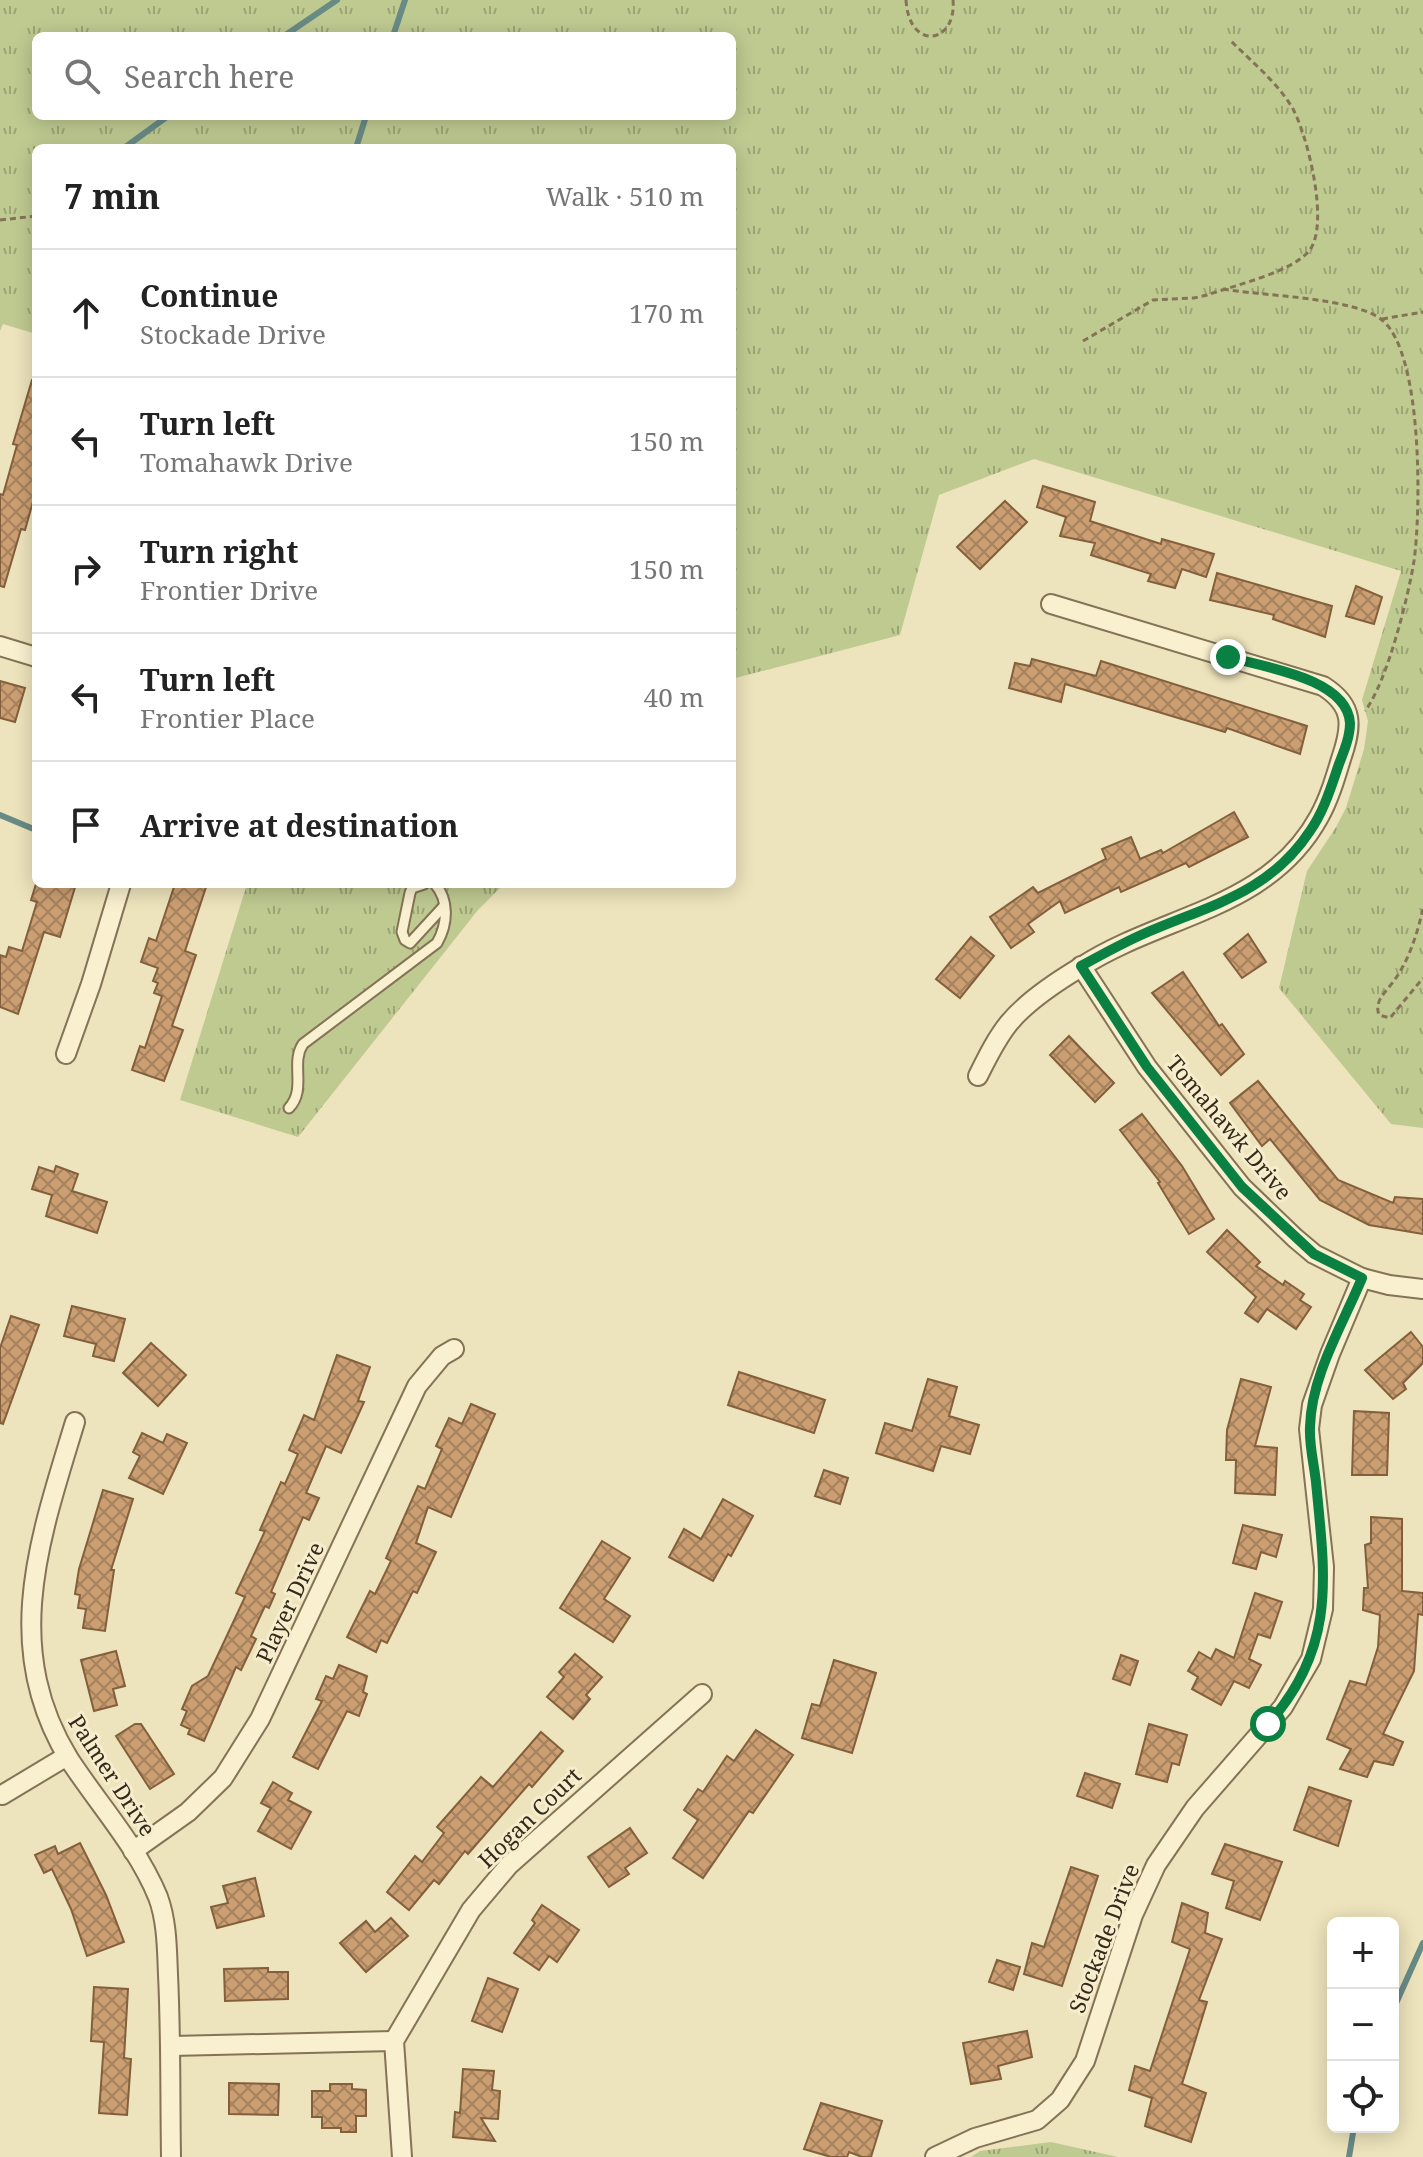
<!DOCTYPE html>
<meta charset="utf-8">
<style>
:root{--surface:#fff;--page:#f6f6f6;--text:#222;--muted:#767676;--line:#e0e0e0}
body{margin:0;font-family:"Noto Serif",serif;background:var(--page);color:var(--text)}
.controls{position:absolute;right:24px;bottom:24px;display:grid;overflow:hidden;border-radius:12px;box-shadow:0 4px 20px #0003}
.controls button{width:72px;height:72px;display:grid;place-items:center;padding:0;border:0;border-bottom:2px solid var(--line);background:var(--surface);color:var(--text);font:40px sans-serif}
.stop{position:absolute;width:24px;height:24px;margin:-18px;border:6px solid #0b8043;border-radius:50%;background:#fff}
.stop.end{background:#0b8043;border-color:#fff;box-shadow:0 2px 8px #0008}
.list{margin:0;padding:0;list-style:none}
h2{display:flex;justify-content:space-between;align-items:center;height:104px;margin:0;padding:0 32px;font-size:34px}
h2 small{font-size:26px;font-weight:400;color:var(--muted)}
.list li{display:grid;grid-template-columns:52px 1fr auto;gap:24px;align-items:center;box-sizing:border-box;height:128px;padding:0 32px;border-top:2px solid var(--line)}
.list b{display:block;font-size:30px;white-space:nowrap}
.list p{margin:0;font-size:26px;white-space:nowrap;color:var(--muted)}
.list em{font-size:26px;font-style:normal;color:var(--muted)}
.icon{flex:none;width:44px;height:44px;fill:none;stroke:currentColor;stroke-width:2;stroke-linecap:round;stroke-linejoin:round}
.map{position:relative;flex:none;width:1423px;height:2157px;overflow:hidden}
.search{position:absolute;background:var(--surface);box-shadow:0 4px 20px #0003;left:32px;top:32px;width:704px;height:88px;display:flex;align-items:center;gap:20px;box-sizing:border-box;padding:0 28px;border-radius:12px;color:var(--muted);font-size:30px}
.panel{position:absolute;background:var(--surface);box-shadow:0 4px 20px #0003;left:32px;top:144px;width:704px;height:744px;border-radius:12px}
.map>svg:first-child{display:block}
</style>
<div class="map">
<svg width="1423" height="2157" viewBox="0 0 1423 2157">
<defs>
<pattern id="grass-tufts" width="24" height="20" patternUnits="userSpaceOnUse" patternTransform="scale(2)"><rect width="24" height="20" fill="#bfca91"/><path d="M3 7l-1-3M5 7V3M7 7l1-3M15 17l-1-3M17 17v-4M19 17l1-3" fill="none" stroke="#9ca476"/></pattern>
<pattern id="building-cross-hatch" width="8" height="8" patternUnits="userSpaceOnUse" patternTransform="scale(2)"><rect width="8" height="8" fill="#cb9f72"/><path d="M0 0l8 8M0 8l8-8" fill="none" stroke="#a6825d"/></pattern>
</defs>
<rect width="100%" height="100%" fill="#ede3bc"/>
<!-- grass -->
<g fill="url(#grass-tufts)" fill-rule="evenodd">
<path d="M0 0H1423V1128L1391 1124 1279 988 1307 871 1336 827 1346 808 1364 749 1368 721 1362 700 1401 571 1034 459 939 495 900 635 732 679V148H36V334L3 324 0 331ZM36 36H732V116H36Z"/>
<polygon points="247,884 504,884 478,910 298,1137 180,1100"/>
<polygon points="1051,2142 1118,2157 971,2157 980,2151"/>
</g>
<g fill="none" stroke-linecap="round" stroke-linejoin="round">
<!-- stream -->
<g stroke="#688b86" stroke-width="6">
<polyline points="284,36 337,0"/>
<polyline points="393,36 405,0"/>
<polyline points="124,148 168,116"/>
<polyline points="356,148 366,116"/>
<polyline points="0,815 36,830"/>
<polyline points="1393,2010 1423,1943"/>
<polyline points="1349,2157 1354,2127"/>
</g>
</g>
<!-- building -->
<g fill="url(#building-cross-hatch)" stroke="#835f3c" stroke-width="2">
<polygon points="32,380 36,380 36,491 25,530 21,529 4,587 0,586 0,494 3,495 17,445 13,444"/>
<polygon points="1043,486 1095,502 1090,521 1161,544 1162,539 1214,554 1206,577 1182,569 1175,588 1148,581 1151,574 1091,555 1095,543 1060,536 1066,517 1037,507"/>
<polygon points="1005,501 1027,522 980,569 957,547"/>
<polygon points="1217,573 1332,606 1325,637 1273,619 1274,615 1210,600"/>
<polygon points="1356,586 1382,597 1374,624 1346,616"/>
<polygon points="1032,659 1096,676 1101,661 1307,726 1300,754 1227,728 1225,732 1065,684 1061,702 1009,688 1015,663 1030,666"/>
<polygon points="0,681 25,688 15,722 0,718"/>
<polygon points="1234,812 1248,837 1189,867 1186,863 1121,892 1119,887 1065,913 1060,901 1028,924 1034,932 1011,948 990,917 1033,887 1038,893 1106,859 1102,849 1131,837 1140,859 1161,850 1163,853"/>
<polygon points="36,884 76,884 60,937 44,932 18,1014 0,1007 0,955 6,957 9,947 22,951 37,902 31,900"/>
<polygon points="175,884 207,884 185,951 196,955 172,1026 183,1030 164,1081 132,1070 140,1046 145,1048 162,996 154,993 158,983 153,981 158,968 141,962 149,938 156,941"/>
<polygon points="1248,934 1266,962 1242,978 1224,954"/>
<polygon points="971,937 994,956 960,998 936,979"/>
<polygon points="1183,972 1219,1026 1222,1024 1244,1054 1221,1075 1152,993"/>
<polygon points="1069,1036 1114,1083 1095,1102 1050,1055"/>
<polygon points="1258,1081 1338,1180 1393,1203 1395,1197 1423,1199 1423,1234 1369,1225 1320,1200 1270,1139 1262,1146 1230,1103"/>
<polygon points="1142,1114 1182,1166 1214,1219 1189,1234 1158,1183 1160,1182 1120,1130"/>
<polygon points="56,1166 78,1174 72,1191 107,1202 97,1233 46,1216 52,1195 32,1189 39,1167 54,1172"/>
<polygon points="1227,1230 1260,1262 1256,1266 1283,1285 1285,1281 1304,1294 1300,1300 1311,1307 1296,1329 1267,1309 1258,1322 1245,1313 1256,1297 1207,1252"/>
<polygon points="72,1306 125,1319 114,1361 93,1356 96,1344 64,1336"/>
<polygon points="11,1316 39,1325 3,1424 0,1423 0,1348"/>
<polygon points="1411,1332 1423,1347 1423,1363 1403,1383 1406,1389 1393,1399 1365,1370"/>
<polygon points="151,1343 186,1375 158,1406 123,1373"/>
<polygon points="337,1355 370,1367 358,1401 364,1402 341,1453 326,1446 306,1493 319,1498 309,1520 303,1517 271,1592 275,1594 269,1608 265,1606 251,1636 256,1639 241,1670 236,1667 204,1741 188,1734 190,1729 181,1725 187,1711 182,1709 192,1686 208,1676 245,1597 236,1593 265,1531 260,1530 281,1482 285,1484 298,1454 289,1450 304,1415 314,1420"/>
<polygon points="739,1372 825,1400 814,1433 728,1405"/>
<polygon points="928,1379 957,1387 949,1416 979,1425 970,1454 941,1446 933,1471 876,1453 885,1423 912,1431"/>
<polygon points="1241,1379 1271,1387 1255,1446 1277,1448 1275,1495 1235,1493 1236,1460 1226,1460 1227,1430"/>
<polygon points="471,1404 495,1414 451,1517 428,1507 416,1543 436,1552 417,1593 413,1591 387,1643 381,1640 376,1652 347,1637 370,1591 375,1594 391,1561 386,1558 418,1486 425,1489 442,1449 436,1446 449,1418 462,1424"/>
<polygon points="1354,1411 1389,1413 1387,1475 1352,1475"/>
<polygon points="142,1433 163,1443 167,1434 187,1443 163,1494 129,1478 140,1456 133,1452"/>
<polygon points="824,1470 848,1478 840,1504 815,1496"/>
<polygon points="103,1490 133,1499 111,1570 114,1570 105,1631 83,1628 86,1609 78,1608 80,1595 75,1594 79,1569"/>
<polygon points="723,1499 753,1516 731,1556 728,1554 713,1581 669,1557 684,1529 701,1539"/>
<polygon points="1371,1517 1402,1519 1402,1591 1423,1593 1423,1615 1418,1614 1414,1671 1383,1734 1403,1742 1393,1765 1374,1761 1367,1777 1340,1769 1351,1749 1327,1739 1350,1681 1366,1685 1378,1647 1380,1615 1363,1610 1364,1588 1368,1588 1365,1545 1371,1543"/>
<polygon points="1243,1525 1282,1535 1276,1557 1261,1552 1256,1569 1233,1563"/>
<polygon points="602,1541 630,1558 604,1599 630,1616 613,1642 560,1608"/>
<polygon points="1255,1593 1282,1602 1270,1638 1258,1634 1249,1659 1261,1665 1249,1688 1234,1681 1221,1705 1192,1689 1198,1677 1188,1671 1199,1652 1211,1659 1216,1649 1234,1658"/>
<polygon points="116,1651 125,1686 113,1689 117,1705 94,1711 81,1660"/>
<polygon points="575,1654 602,1677 586,1695 590,1699 573,1719 547,1697 564,1677 559,1672"/>
<polygon points="1121,1655 1138,1661 1130,1685 1113,1679"/>
<polygon points="834,1660 876,1673 852,1753 802,1738 812,1704 820,1706"/>
<polygon points="339,1665 367,1676 363,1692 367,1694 359,1716 347,1711 318,1769 293,1757 322,1701 316,1699 326,1676 333,1679"/>
<polygon points="135,1724 141,1724 174,1774 150,1789 116,1736"/>
<polygon points="1149,1724 1187,1735 1179,1765 1172,1763 1167,1782 1136,1774"/>
<polygon points="756,1730 793,1755 753,1813 749,1811 703,1878 673,1858 698,1820 684,1810 698,1789 703,1792 727,1756 734,1761"/>
<polygon points="541,1732 563,1751 532,1787 529,1784 468,1854 465,1851 439,1884 434,1880 409,1910 387,1892 415,1856 422,1862 444,1833 437,1827 481,1777 493,1787"/>
<polygon points="1085,1773 1120,1784 1112,1808 1077,1796"/>
<polygon points="273,1782 292,1793 288,1800 311,1812 291,1849 258,1831 271,1808 261,1803"/>
<polygon points="1309,1787 1351,1801 1338,1846 1294,1830"/>
<polygon points="630,1828 647,1853 625,1868 629,1874 609,1887 588,1857"/>
<polygon points="80,1843 106,1895 124,1942 87,1956 71,1909 52,1869 44,1873 35,1855 55,1846 58,1854"/>
<polygon points="1225,1844 1282,1862 1260,1920 1226,1908 1234,1881 1212,1874"/>
<polygon points="1071,1867 1098,1876 1062,1986 1024,1974 1032,1943 1044,1947"/>
<polygon points="255,1878 264,1916 217,1928 211,1907 228,1903 223,1886"/>
<polygon points="1182,1903 1208,1913 1205,1933 1222,1939 1199,2000 1207,2002 1182,2084 1206,2093 1191,2142 1145,2126 1152,2098 1129,2090 1135,2066 1150,2071 1190,1949 1172,1942"/>
<polygon points="542,1905 579,1930 557,1962 549,1956 539,1970 514,1953 535,1923 532,1920"/>
<polygon points="391,1918 408,1936 366,1972 340,1943 366,1921 375,1932"/>
<polygon points="997,1960 1020,1967 1013,1990 989,1982"/>
<polygon points="268,1968 268,1972 288,1972 288,1999 225,2001 224,1969"/>
<polygon points="488,1978 518,1989 502,2032 472,2021"/>
<polygon points="94,1987 128,1989 124,2058 131,2059 127,2115 99,2113 104,2042 91,2041"/>
<polygon points="1027,2031 1032,2057 998,2066 1001,2079 971,2084 963,2043"/>
<polygon points="463,2069 494,2071 492,2090 500,2091 498,2119 481,2118 495,2141 453,2137 455,2112 460,2113"/>
<polygon points="229,2083 279,2084 278,2115 229,2114"/>
<polygon points="330,2084 352,2084 352,2089 366,2090 366,2116 356,2116 356,2132 341,2132 341,2128 322,2128 322,2117 312,2117 312,2091 330,2091"/>
<polygon points="821,2103 882,2121 871,2157 862,2157 849,2152 847,2157 831,2157 804,2149"/>
</g>
<g fill="none" stroke-linecap="round" stroke-linejoin="round">
<!-- service casing -->
<g stroke="#847356" stroke-width="13">
<g id="service">
<polyline points="424,884 412,888 410,893 402,932 405,940 410,943 444,906"/>
<path d="M289 1108C307 1089 290 1063 303 1044L437 943C448 924 449 900 435 884"/>
</g>
</g>
<!-- minor casing -->
<g stroke="#847356" stroke-width="22">
<g id="minor">
<polyline points="0,646 36,657"/>
<polyline points="1081,966 1147,1067 1242,1187 1295,1238 1314,1254 1362,1278 1389,1285 1423,1289"/>
<polyline points="66,1054 91,984 121,884"/>
<path d="M978 1076C987 1058 996 1039 1009 1023 1027 1001 1056 982 1081 967 1163 914 1268 910 1319 817 1329 799 1335 779 1341 759 1352 727 1355 706 1323 686L1051 604"/>
<path d="M75 1422C40 1538 0 1647 69 1759 99 1805 137 1846 158 1897 167 1921 167 1950 168 1975 171 2036 170 2096 171 2157"/>
<polyline points="2,1795 67,1756"/>
<polyline points="133,1851 188,1812 223,1778 260,1719 417,1386 442,1356 454,1349"/>
<polyline points="172,2046 394,2041"/>
<polyline points="402,2157 394,2041 471,1910 509,1865 702,1694"/>
<polyline points="935,2157 975,2138 1037,2120 1060,2100 1085,2061 1133,1915 1156,1865 1195,1808 1283,1707 1311,1659 1323,1609 1324,1567 1309,1429 1312,1405 1330,1354 1362,1278"/>
</g>
</g>
<!-- path -->
<g stroke="#847356" stroke-width="3" stroke-dasharray="6 4" stroke-linecap="butt">
<path d="M906 0C909 52 957 44 953 0"/>
<polyline points="0,220 36,216"/>
<path d="M1223 289C1261 296 1354 297 1382 320 1423 353 1421 512 1414 561 1408 598 1387 682 1365 711"/>
<polyline points="1382,319 1423,312"/>
<path d="M1083 341 1153 300 1194 298 1207 295C1235 285 1290 273 1309 251 1330 226 1308 137 1293 109 1278 83 1252 62 1231 41"/>
<path d="M1423 909C1417 934 1409 961 1393 982 1385 993 1374 1001 1379 1015L1390 1018 1423 978"/>
</g>
<!-- service -->
<use href="#service" stroke="#f8f0cf" stroke-width="9"/>
<!-- minor -->
<use href="#minor" stroke="#f8f0cf" stroke-width="18"/>
</g>
<g fill="none" stroke-linecap="round" stroke-linejoin="round">
<!-- route -->
<path stroke="#0b8043" stroke-width="10" d="M1228 657C1263 667 1347 678 1350 723 1350 737 1344 751 1339 764 1331 787 1324 811 1310 831 1268 895 1206 906 1141 935 1121 944 1101 955 1081 966L1147 1067 1242 1187 1314 1254 1362 1278C1343 1324 1311 1376 1310 1427 1309 1445 1314 1464 1316 1482 1325 1576 1337 1647 1268 1724"/>
</g>
<g text-anchor="middle" dominant-baseline="central" stroke-width="6" stroke-linejoin="round" paint-order="stroke">
<!-- street labels -->
<g font-size="22" fill="#34291b" stroke="#f5edcc">
<text transform="translate(1230 1127) rotate(50)">Tomahawk Drive</text>
<text transform="translate(289 1602) rotate(-65)">Player Drive</text>
<text transform="translate(113 1775) rotate(57)">Palmer Drive</text>
<text transform="translate(529 1817) rotate(-44)">Hogan Court</text>
<text transform="translate(1103 1938) rotate(-69)">Stockade Drive</text>
</g>
</g>
</svg>
<div class="controls">
<button>+</button>
<button>−</button>
<button><svg class="icon" aria-label="locate" viewBox="0 0 24 24"><circle cx="12" cy="12" r="6"/><path d="M12 2v4M12 18v4M2 12h4M18 12h4"/></svg></button>
</div>
<div class="stop" style="left:1268px;top:1724px"></div>
<div class="stop end" style="left:1228px;top:657px"></div>
<div class="search"><svg class="icon" aria-label="search" viewBox="0 0 24 24"><circle cx="10" cy="10" r="6"/><path d="M15 15l6 6"/></svg>Search here</div>
<section class="panel">
<h2>7 min<small>Walk · 510 m</small></h2>
<ul class="list">
<li><svg class="icon" aria-label="ahead" viewBox="0 0 24 24"><path d="M12 20V5M6 11l6-6 6 6"/></svg><div><b>Continue</b><p>Stockade Drive</p></div><em>170 m</em></li>
<li><svg class="icon" aria-label="left" viewBox="0 0 24 24"><path d="M17 20v-9H6M10 6l-5 5 5 5"/></svg><div><b>Turn left</b><p>Tomahawk Drive</p></div><em>150 m</em></li>
<li><svg class="icon" aria-label="right" viewBox="0 0 24 24"><path d="M7 20v-9h11M14 6l5 5-5 5"/></svg><div><b>Turn right</b><p>Frontier Drive</p></div><em>150 m</em></li>
<li><svg class="icon" aria-label="left" viewBox="0 0 24 24"><path d="M17 20v-9H6M10 6l-5 5 5 5"/></svg><div><b>Turn left</b><p>Frontier Place</p></div><em>40 m</em></li>
<li><svg class="icon" aria-label="arrive" viewBox="0 0 24 24"><path d="M6 21V4h12l-3 4 3 4H6"/></svg><div><b>Arrive at destination</b></div></li>
</ul>
</section>
</div>
